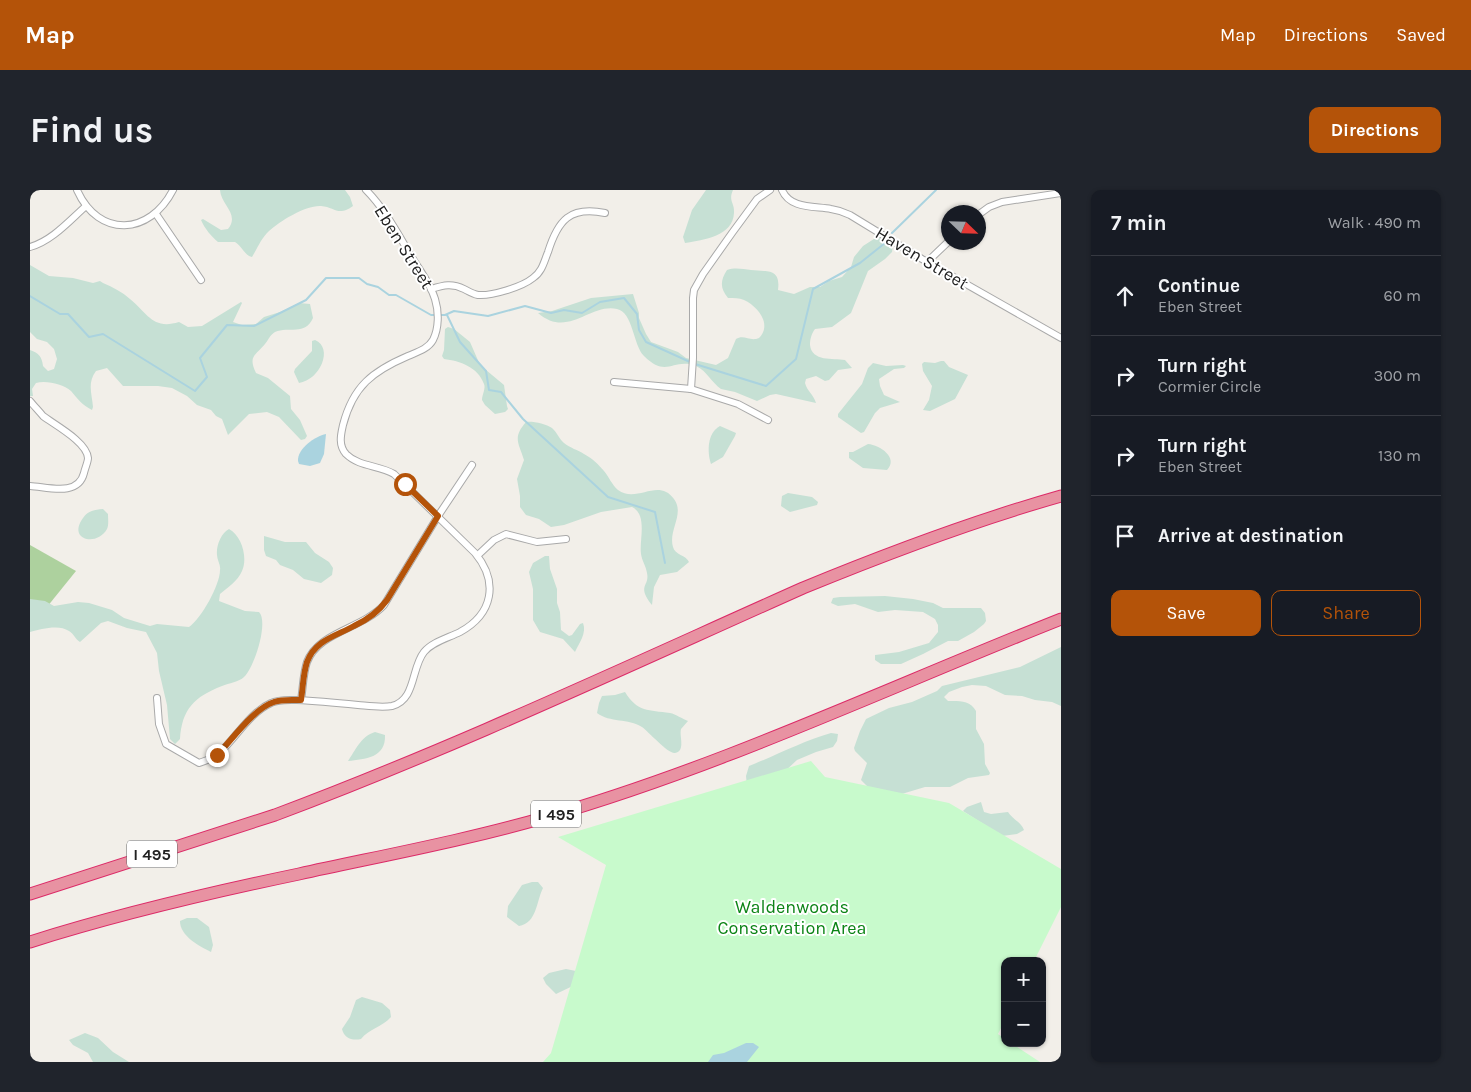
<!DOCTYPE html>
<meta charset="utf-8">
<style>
:root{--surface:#171b24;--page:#20242c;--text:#f1f3f6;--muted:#9ea1a6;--line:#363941;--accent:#b45309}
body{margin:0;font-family:Karla,sans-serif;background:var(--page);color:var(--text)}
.controls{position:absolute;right:15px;bottom:15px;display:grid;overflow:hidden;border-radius:10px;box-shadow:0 1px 4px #0004}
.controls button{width:45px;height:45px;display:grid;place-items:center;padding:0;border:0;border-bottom:1px solid var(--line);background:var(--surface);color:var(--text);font:25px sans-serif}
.compass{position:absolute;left:911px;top:15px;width:45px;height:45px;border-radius:50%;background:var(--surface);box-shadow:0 1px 4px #0004;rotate:113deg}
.stop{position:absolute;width:15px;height:15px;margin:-11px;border:4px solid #b45309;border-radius:50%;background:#fff}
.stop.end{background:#b45309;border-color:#fff;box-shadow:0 1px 5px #0008}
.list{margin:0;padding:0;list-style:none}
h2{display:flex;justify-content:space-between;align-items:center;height:65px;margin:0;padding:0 20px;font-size:21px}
h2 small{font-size:16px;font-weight:400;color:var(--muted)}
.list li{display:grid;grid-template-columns:32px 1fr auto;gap:15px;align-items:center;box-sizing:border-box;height:80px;padding:0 20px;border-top:1px solid var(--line)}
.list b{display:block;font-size:19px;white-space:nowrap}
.list p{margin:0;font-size:16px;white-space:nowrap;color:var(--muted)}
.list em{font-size:16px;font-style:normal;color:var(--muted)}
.actions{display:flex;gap:10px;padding:15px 20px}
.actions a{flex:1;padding:11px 0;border:1px solid var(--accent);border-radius:10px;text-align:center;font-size:18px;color:var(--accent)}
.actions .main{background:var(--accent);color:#fff}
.icon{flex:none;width:28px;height:28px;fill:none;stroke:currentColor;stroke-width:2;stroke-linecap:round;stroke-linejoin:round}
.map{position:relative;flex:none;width:1031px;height:872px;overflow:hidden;border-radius:10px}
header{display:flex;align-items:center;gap:30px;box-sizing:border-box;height:70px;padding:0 25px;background:var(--accent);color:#fff}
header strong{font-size:24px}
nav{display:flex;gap:28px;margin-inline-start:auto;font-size:18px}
.intro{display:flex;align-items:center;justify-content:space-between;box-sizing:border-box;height:120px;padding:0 30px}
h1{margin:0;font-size:35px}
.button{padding:12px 22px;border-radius:10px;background:var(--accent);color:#fff;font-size:18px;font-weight:700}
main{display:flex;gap:30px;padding:0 30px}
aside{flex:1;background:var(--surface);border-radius:10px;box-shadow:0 1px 4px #0004}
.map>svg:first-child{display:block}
</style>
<header>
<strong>Map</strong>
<nav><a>Map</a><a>Directions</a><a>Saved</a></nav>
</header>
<div class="intro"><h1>Find us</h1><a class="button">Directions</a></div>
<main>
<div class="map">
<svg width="1031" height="872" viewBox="0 0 1031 872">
<rect width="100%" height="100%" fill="#f2efe9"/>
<!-- forest -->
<polygon fill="#add19e" points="0,355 46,381 0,438"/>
<!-- wetland -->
<g fill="#c6e0d4">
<path d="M190 0H315L320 7 323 16C308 27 305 17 291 16 276 15 250 31 239 41 232 47 227 59 222 67 215 66 212 56 205 52H188C181 46 175 39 171 30L173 29 191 40 198 39C210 24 191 15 190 0Z"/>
<path d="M676 0H703C698 11 705 13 704 23 703 46 674 50 655 53L653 47 662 20Z"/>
<path d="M847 47 861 49 863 55 862 62 855 69 838 81 821 123 802 137 785 139C782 143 780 148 780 155 782 172 803 168 815 170L822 178 808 180 799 190 795 191 786 186 776 189 775 193C777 201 784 205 786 213L746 204 740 205 727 211 705 202 691 199C682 193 677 181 666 176 643 167 637 189 614 166 603 155 603 122 587 119 560 113 538 149 508 123L522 121 561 108 603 104 609 123V128L616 144 621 152 648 162 656 168 686 175 698 168 706 149C714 144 720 152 729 148 742 135 729 117 714 110 709 108 704 108 698 108 690 98 690 91 697 80 705 77 713 79 721 80 737 82 751 78 748 100L764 104 780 97H790L799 91 812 87 821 77 824 67 833 56Z"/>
<path d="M0 75 19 86 43 88 63 93 70 91 73 93C83 97 92 102 100 109 118 124 123 140 149 132L158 137 172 136 211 112 212 113 203 132 212 135 226 134 234 127 250 122 269 113 280 114 283 128C275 146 259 136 245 142 240 145 239 149 235 154 225 166 218 166 226 183L238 188 260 206 261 219 270 230 277 246 275 249 271 250 269 248 249 227 237 222 219 224 198 245 192 229 186 226 181 220 167 215 157 206 142 198 128 196H93L77 178 66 181C57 193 62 204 63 217L62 220C52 215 48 209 41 201 33 194 16 190 6 193L2 199 3 206H0V160C9 163 12 167 13 176L18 181 24 179 27 169 24 159 17 152 7 149 0 142Z"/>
<path d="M418 137 424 139 440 152 450 175 474 195 477 216 478 219 475 222 465 224 455 215 452 210C452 205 456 198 454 194 448 177 430 171 414 169L412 166 414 160 415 139Z"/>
<path d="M285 150C304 158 290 190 269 193L264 182 265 179 282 161V151Z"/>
<polygon points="911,171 914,171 919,177 938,185 925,209 900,221 893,220 899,210 902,196 893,181 892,174 894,172 905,173"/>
<polygon points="843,173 856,176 873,175 876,176 874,178 864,179 849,189 850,196 854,205 870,212 850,218 845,223 834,242 831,243 808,227 808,224 832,194 838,178"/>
<path d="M496 232C503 231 516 234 522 238 527 242 529 249 534 253 540 258 548 260 554 264 562 268 569 275 574 281 579 287 582 295 588 300 607 314 628 287 644 309 655 324 638 340 643 357 645 365 656 365 659 372L647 382 630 385 624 397 622 415C606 395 620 397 617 383 616 376 612 371 611 364 609 350 618 325 602 317L571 322 534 335 521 337 509 329 496 325 490 317V306L487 289 494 270C489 253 482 248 496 232Z"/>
<path d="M690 236 706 243 705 246 693 267 681 274C677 262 677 243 690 236Z"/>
<path d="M838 254C850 255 869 268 857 280L833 278 819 268V262H823Z"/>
<polygon points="758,303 782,307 788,312 787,315 760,322 751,316 752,306"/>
<path d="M73 319 78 324C78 329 79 335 77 339 67 357 37 350 53 328 59 320 64 320 73 319Z"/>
<path d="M199 339C212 346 218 368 212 381 208 391 197 398 190 404L189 411 215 421 229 422C239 432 224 478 214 487 209 492 199 493 192 496 164 507 152 519 150 549L145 554 140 549 137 515 129 481 127 463 116 442 97 438 78 431 71 433 50 452C45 449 44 444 39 441 29 434 11 439 0 442V409L15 411 24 416 48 412 59 413 82 420 94 428 120 436 127 434 159 437C171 429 190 395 190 380 191 375 187 370 187 365 186 356 191 343 199 339Z"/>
<polygon points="234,346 255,352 276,352 285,363 299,372 303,378 302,385 291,393 274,389 263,380 250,375 246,370 236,366 234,360"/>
<path d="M515 366H519L520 379 527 399V413L530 422 531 440 539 446 542 445 550 434 553 433C557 443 549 453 545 462L533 449 510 442 503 430V399L499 382 503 373Z"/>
<polygon points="855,406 883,409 903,413 913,418 951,418 955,423 956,431 954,434 944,442 928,451 918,451 893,464 871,474 851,474 845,470 845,465 869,462 899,453 908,442 908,435 905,429 893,422 865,420 848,422 825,414 808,416 801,413 803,408 810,407"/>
<path d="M1031 457V516L1022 512 1005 510 992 506 975 505 956 496 942 495 932 497 919 502 914 507 918 511C929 511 940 510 946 521V539L954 554 955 574 960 583 959 585 938 588 920 597H895L865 606 838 597 831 590 837 573 825 561 824 558 830 541 836 529 859 518 882 512 907 501 912 496 990 477Z"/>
<path d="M595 502C607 522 619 520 640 523 646 524 652 529 658 531L651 539C649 546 656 561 645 563 638 564 619 542 612 537 598 528 580 533 567 523L569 513 572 506 585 505Z"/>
<path d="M345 542 355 545C356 568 335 569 318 571 325 561 331 546 345 542Z"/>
<path d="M801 543 808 544 807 551 803 557 786 562 767 570 752 584 717 596 716 586 719 576C747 565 773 551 801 543Z"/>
<path d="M951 612 954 622 961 624 978 622C982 629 991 632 994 640L987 644 972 646 933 621 937 617Z"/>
<path d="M502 692H508L513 698C506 712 507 733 489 736L477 727 478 716 492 695Z"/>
<path d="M157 728H167L179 737 183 755 181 762C169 756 150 746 150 731Z"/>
<polygon points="536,779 546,781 551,792 526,804 516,794 513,788 519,783"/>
<path d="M332 807 352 813 360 820 361 827C352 837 339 839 331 849 322 851 314 848 312 839L320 827 326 810Z"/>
<polygon points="55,843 68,848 83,862 99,872 63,872 58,863 43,855 39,850"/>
</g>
<!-- park -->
<polygon fill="#c8facc" points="781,571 795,587 919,613 1031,679 1031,717 1004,771 975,771 975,830 968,844 975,849 975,853 981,853 1010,872 513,872 521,863 576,675 528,647"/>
<!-- water -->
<g fill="#aad3df">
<path d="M296 244 294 264 290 273 280 276 269 274 268 271C267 259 285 246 296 244Z"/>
<polygon points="716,853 723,853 729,857 717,872 678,872 683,865 694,863"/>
</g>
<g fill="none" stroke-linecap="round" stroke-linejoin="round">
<!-- stream -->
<g stroke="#aad3df" stroke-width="2">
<polyline points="862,43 906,0"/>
<polyline points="0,106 30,124 38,124 59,147 73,144 165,201 177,187 170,168 197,135 224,136 276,110 296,88 329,88 337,94 348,97 359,105 366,105 401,125 415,125 424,121 458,126 495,116 521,123 534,120 552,123 570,112 594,108 607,124 609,140 616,152 660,172"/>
<polyline points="417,125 430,152 456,181 459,200 471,202 493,229 578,307 625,322 635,373"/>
<polyline points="665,174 736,196 766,169 783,99 830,73 855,53"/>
</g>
<!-- street casing -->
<g stroke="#a9a9a9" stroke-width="8">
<g id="street">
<path d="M47 0C69 49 120 45 143 0"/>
<path d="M752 0C760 19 784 16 801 19 808 20 814 22 820 25L892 69 1031 148"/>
<polyline points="126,24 171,90"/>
<polyline points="948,25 959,17 972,12 1031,3"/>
<path d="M0 57C22 51 40 30 56 16"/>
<polyline points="897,72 918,52"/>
<path d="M401 99C414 95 422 93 434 99 438 101 443 104 448 105 462 106 492 97 503 88 512 82 514 72 518 62 528 30 540 16 575 23"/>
<polyline points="584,192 661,199 708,214 738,230"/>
<polyline points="661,199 663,168 663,108 664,100 673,84 702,43 727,9 740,0"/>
<path d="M0 211C4 216 9 221 13 226 25 235 57 252 58 268 58 272 55 278 54 283 48 307 18 297 0 296"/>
<polyline points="448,365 464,350 476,344 507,352 536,349"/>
<path d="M127 508 129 534 136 554 169 573C174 571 181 569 187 566 191 563 194 558 197 555 210 541 223 521 241 513 249 509 258 510 267 510 287 511 308 513 328 515 339 516 352 518 362 516 386 510 381 478 394 462 402 452 418 448 430 442 463 424 469 392 445 363L364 284C349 275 329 277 316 264 308 255 311 244 313 235 323 196 343 181 378 166 387 162 398 159 403 150 409 138 409 122 405 109 401 95 391 82 383 69 369 46 355 19 336 0"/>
<path d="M271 510C273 498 273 484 277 472 288 442 332 439 354 415L408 326 442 275"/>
</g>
</g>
<!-- highway casing -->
<g stroke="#dc2a67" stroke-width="13">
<g id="highway">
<path d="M0 704 245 625C424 558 598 476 773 398 858 363 943 331 1031 306"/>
<path d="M0 752C88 724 178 703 269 684 351 666 433 651 513 628 691 577 859 497 1031 429"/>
</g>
</g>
<!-- street -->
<use href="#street" stroke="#fff" stroke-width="6"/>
<!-- highway -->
<use href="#highway" stroke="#e892a2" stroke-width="11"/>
</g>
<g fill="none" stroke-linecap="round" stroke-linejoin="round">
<!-- route -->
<path stroke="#b45309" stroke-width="6" d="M187 565C202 550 223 519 244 512 252 509 262 510 271 510 273 498 273 484 277 472 285 450 306 446 324 436 337 430 349 421 357 410L408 326 375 294"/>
</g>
<g text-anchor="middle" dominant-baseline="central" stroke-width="4" stroke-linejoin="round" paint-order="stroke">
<!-- shield labels -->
<g fill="#fff" stroke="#646464" stroke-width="1">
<rect x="501" y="610.5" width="50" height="27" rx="4"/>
<rect x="97" y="650.5" width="50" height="27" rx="4"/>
</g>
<g font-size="16" font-weight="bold" fill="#222">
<text x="526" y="624">I 495</text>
<text x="122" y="664">I 495</text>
</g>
<!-- street labels -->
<g font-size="18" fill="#222" stroke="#fff">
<text transform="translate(374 57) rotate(58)">Eben Street</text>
<text transform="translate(892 68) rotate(31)">Haven Street</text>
</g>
<!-- park labels -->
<g font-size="18" fill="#0c8416" stroke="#fff">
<text x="762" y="717">Waldenwoods<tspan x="762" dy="21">Conservation Area</tspan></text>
</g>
</g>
</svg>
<div class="controls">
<button>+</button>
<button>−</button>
</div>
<svg class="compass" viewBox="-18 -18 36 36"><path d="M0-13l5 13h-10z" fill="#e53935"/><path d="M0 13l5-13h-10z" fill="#9ea1a6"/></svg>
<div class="stop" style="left:375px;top:294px"></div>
<div class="stop end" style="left:187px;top:565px"></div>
</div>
<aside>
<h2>7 min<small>Walk · 490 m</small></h2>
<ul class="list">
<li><svg class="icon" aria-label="ahead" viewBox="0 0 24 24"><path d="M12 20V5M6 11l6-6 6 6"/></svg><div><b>Continue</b><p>Eben Street</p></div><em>60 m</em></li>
<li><svg class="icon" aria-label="right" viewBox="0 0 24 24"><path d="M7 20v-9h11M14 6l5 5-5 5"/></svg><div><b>Turn right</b><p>Cormier Circle</p></div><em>300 m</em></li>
<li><svg class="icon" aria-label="right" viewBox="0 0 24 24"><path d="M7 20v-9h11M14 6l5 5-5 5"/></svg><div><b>Turn right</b><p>Eben Street</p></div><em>130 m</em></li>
<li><svg class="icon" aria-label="arrive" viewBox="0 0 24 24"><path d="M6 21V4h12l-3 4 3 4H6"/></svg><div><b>Arrive at destination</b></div></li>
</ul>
<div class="actions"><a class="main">Save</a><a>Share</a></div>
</aside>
</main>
